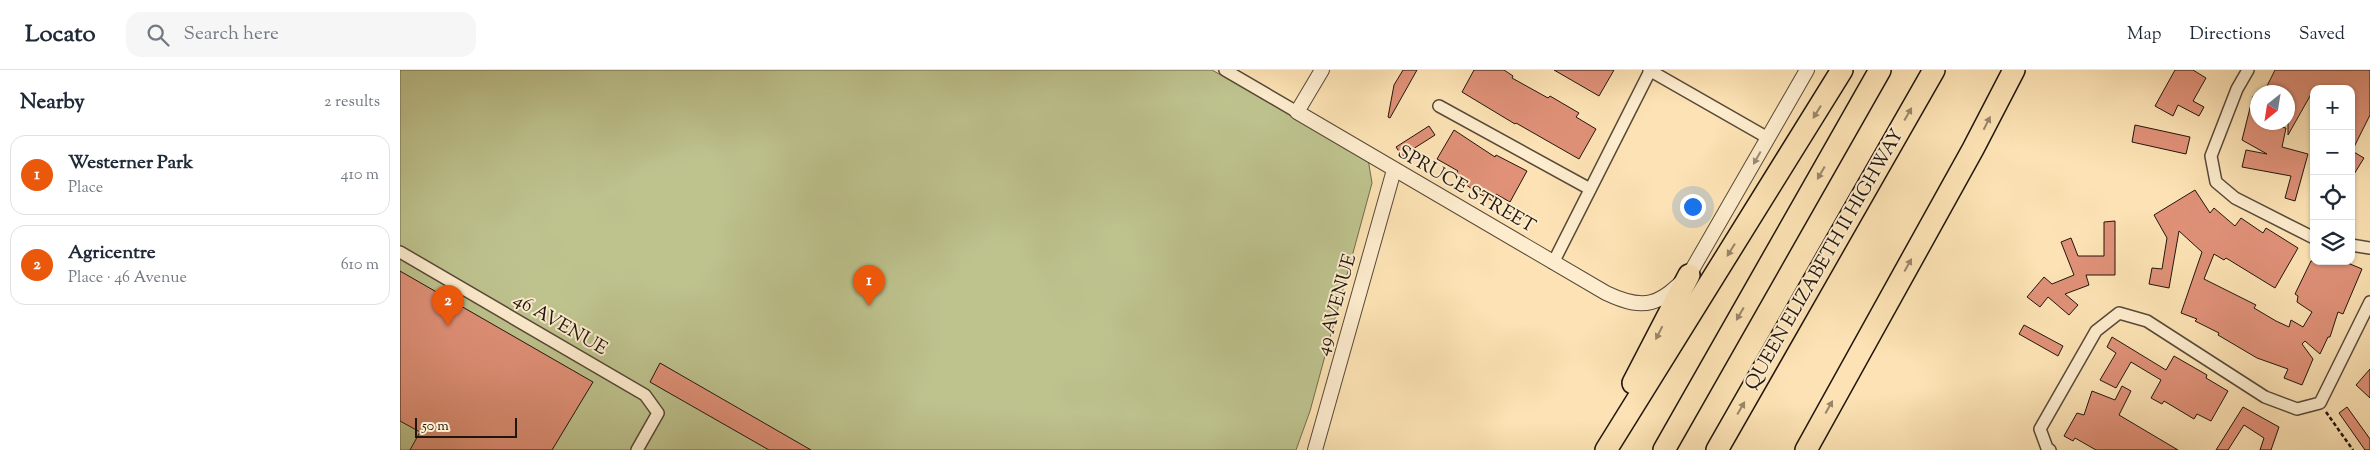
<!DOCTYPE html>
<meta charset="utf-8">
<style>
:root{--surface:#fff;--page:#f6f6f7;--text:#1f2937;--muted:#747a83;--line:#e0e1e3;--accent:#ea580c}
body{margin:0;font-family:"Sorts Mill Goudy",serif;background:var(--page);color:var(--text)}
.controls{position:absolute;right:15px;top:15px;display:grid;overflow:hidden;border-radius:10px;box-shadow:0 1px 4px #0004}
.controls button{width:45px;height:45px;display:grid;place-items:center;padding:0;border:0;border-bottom:1px solid var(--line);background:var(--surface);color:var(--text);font:25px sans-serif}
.compass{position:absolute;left:1850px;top:15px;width:45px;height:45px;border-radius:50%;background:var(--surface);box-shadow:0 1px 4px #0004;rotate:210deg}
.scale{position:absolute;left:15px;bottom:12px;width:102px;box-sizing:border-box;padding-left:5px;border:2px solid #21160d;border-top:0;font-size:14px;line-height:18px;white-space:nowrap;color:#21160d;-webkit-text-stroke:4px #fdecce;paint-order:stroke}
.you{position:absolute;left:1292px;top:136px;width:18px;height:18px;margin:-12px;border:4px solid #fff;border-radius:50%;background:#1a73e8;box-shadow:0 0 0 8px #1a73e833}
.badge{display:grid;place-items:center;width:32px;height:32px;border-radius:50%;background:var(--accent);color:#fff;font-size:16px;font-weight:700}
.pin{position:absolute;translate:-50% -41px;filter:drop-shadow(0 1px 2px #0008)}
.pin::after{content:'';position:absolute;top:26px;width:18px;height:15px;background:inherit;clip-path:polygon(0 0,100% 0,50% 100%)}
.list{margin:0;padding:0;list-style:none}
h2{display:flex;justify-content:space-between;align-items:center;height:65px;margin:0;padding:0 20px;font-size:21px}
h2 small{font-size:16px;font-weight:400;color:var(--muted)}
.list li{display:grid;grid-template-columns:32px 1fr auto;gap:15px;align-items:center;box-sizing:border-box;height:80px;margin:0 10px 10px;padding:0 10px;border:1px solid var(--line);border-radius:15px}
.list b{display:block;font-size:19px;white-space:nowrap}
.list p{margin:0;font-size:16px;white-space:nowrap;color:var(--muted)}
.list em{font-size:16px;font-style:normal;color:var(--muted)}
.icon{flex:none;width:28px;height:28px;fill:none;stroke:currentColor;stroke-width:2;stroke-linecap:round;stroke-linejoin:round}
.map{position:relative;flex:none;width:1970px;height:380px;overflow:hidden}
header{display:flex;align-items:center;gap:30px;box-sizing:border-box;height:70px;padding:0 25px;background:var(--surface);border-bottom:1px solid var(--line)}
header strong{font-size:24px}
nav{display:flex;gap:28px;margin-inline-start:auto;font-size:18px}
.search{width:350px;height:45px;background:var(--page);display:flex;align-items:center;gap:12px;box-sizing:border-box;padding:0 18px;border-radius:15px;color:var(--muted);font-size:19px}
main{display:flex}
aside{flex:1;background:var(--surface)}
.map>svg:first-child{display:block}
</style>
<header>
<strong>Locato</strong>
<div class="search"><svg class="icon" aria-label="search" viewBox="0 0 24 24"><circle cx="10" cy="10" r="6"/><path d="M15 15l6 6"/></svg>Search here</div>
<nav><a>Map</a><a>Directions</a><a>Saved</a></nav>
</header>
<main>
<aside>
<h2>Nearby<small>2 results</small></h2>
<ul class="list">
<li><span class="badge">1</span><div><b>Westerner Park</b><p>Place</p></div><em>410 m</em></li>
<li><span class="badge">2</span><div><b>Agricentre</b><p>Place · 46 Avenue</p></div><em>610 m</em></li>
</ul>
</aside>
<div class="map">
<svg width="1970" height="380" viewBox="0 0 1970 380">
<rect width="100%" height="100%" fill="#fce2b4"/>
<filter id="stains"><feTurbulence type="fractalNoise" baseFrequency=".004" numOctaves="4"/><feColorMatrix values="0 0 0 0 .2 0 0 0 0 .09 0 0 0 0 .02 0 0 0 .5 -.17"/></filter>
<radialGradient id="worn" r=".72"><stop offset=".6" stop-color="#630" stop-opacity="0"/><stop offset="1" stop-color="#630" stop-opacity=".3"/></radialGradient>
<!-- green -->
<polygon fill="#bec38e" stroke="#706c4e" points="0,0 812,0 968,89 972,113 910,341 896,380 0,380"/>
<!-- building -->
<g fill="#e09178" stroke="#21160d">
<polygon points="1003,0 1017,0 990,48 988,47 994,15"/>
<polygon points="1074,0 1104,0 1113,6 1112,8 1148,28 1150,26 1179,43 1176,47 1196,59 1179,89 1116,53 1115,54 1062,22"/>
<polygon points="1154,0 1214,0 1199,26"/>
<polygon points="1775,0 1793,0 1806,8 1793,31 1804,37 1799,46 1778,35 1773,46 1755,36"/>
<polygon points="1875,0 1970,0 1970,45 1952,81 1964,88 1951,109 1951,19 1914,19 1888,65 1888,22 1864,22"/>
<polygon points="1853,26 1858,26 1858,52 1886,58 1882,77 1908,84 1895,131 1885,128 1891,106 1842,97 1846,80 1867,84 1842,70"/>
<polygon points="1735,55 1790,67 1786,84 1732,72"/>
<polygon points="1029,56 1035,65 1002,86 996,77"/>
<polygon points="1054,60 1095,87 1096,85 1127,101 1110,132 1096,124 1093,131 1076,122 1054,106 1058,101 1037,89"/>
<polygon points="1795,120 1810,143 1814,138 1835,156 1841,148 1863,163 1866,158 1898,178 1875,218 1826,188 1824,190 1814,184 1804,209 1856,235 1854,238 1876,251 1889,257 1891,250 1903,257 1912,242 1897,232 1898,226 1895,224 1911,191 1943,191 1962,199 1943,244 1938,242 1930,267 1928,267 1920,284 1905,271 1902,274 1913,289 1902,315 1884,308 1888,299 1857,288 1818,265 1819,263 1795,251 1797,249 1781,243 1802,182 1779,161 1769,218 1749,214 1752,198 1762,199 1767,168 1754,145"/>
<polygon points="1715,151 1715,205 1686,205 1689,215 1665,224 1678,235 1669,245 1648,227 1640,237 1627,227 1644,207 1652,214 1674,205 1661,172 1671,168 1678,186 1704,186 1704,152"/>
<polygon points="0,201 193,312 152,380 10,380 20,362 0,351"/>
<polygon points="1624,255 1663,276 1658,286 1619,264"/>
<polygon points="1712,267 1766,300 1774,286 1807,305 1806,308 1828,321 1811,351 1797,344 1794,349 1764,331 1762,334 1751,328 1761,310 1731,292 1716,318 1700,310 1716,283 1707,277"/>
<polygon points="260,293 411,380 369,380 250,312"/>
<polygon points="1970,299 1970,328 1956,315"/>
<polygon points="1722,316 1731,321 1719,345 1778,380 1696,380 1675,368 1673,371 1664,366 1677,343 1684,345 1692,321 1715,330"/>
<polygon points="1843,337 1879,357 1871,380 1860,380 1864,368 1844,355 1828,380 1816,380"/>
<polygon points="1947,337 1970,369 1970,380 1965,380 1939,343"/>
</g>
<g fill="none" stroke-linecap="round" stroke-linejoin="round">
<!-- minor casing -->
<g stroke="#584937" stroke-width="14">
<g id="minor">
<polyline points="825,0 897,42"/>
<polyline points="1249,0 1368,68"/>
<polyline points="1848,0 1837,19 1811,86 1816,112 1835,128 1914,168"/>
<polyline points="1039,36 1190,119"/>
<polyline points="1951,175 1970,178"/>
<polyline points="0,182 245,325 258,343 237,380"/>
<polyline points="1153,193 1250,1"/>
<polyline points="1650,380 1647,378 1640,359 1696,261 1719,243 1747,251 1865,327 1897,339 1920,333 1970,232"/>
</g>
</g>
<!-- tertiary casing -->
<g stroke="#584937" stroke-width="16">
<g id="tertiary">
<path d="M922 0 897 42 1206 223C1246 242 1260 234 1289 205L1407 0"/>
<polyline points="915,380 994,100"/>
</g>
</g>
<!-- motorway casing -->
<g stroke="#21160d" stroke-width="24">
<g id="motorway">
<polyline points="1233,313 1289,205"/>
<polyline points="1206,380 1442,0"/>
<polyline points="1264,380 1480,0"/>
<polyline points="1317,380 1534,0"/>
<polyline points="1406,380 1573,79 1614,0"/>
</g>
</g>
<!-- path -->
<polyline stroke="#21160d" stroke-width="2.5" stroke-dasharray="4 2.5" stroke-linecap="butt" points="1926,342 1953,380"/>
<!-- minor -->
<use href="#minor" stroke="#fdecce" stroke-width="11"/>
<!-- tertiary -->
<use href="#tertiary" stroke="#fdecce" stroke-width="14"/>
<!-- motorway -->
<use href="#motorway" stroke="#fce2b4" stroke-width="21"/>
</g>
<!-- one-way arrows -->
<defs><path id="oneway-solid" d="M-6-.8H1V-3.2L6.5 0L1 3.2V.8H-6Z" transform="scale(1.25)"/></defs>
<g fill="#998669">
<use href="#oneway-solid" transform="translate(1417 42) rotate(122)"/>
<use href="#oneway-solid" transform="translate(1508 44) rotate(-60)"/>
<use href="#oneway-solid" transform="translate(1587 53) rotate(-63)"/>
<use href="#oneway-solid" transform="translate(1421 103) rotate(120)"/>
<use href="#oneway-solid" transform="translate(1331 180) rotate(122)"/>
<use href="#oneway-solid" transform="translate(1508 195) rotate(-61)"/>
<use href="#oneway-solid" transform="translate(1340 244) rotate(120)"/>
<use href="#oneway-solid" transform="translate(1259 263) rotate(117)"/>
<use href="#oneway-solid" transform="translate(1429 337) rotate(-61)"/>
<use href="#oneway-solid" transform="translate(1341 338) rotate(-60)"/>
</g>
<use fill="#9a8c77" href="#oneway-solid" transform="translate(1357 88) rotate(119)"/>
<g text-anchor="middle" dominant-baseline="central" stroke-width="4" stroke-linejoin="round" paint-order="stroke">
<!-- street labels -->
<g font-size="19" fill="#21160d" stroke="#fdecce">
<text transform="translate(1066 120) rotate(30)">SPRUCE STREET</text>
<text transform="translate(1425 190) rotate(-60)">QUEEN ELIZABETH II HIGHWAY</text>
<text transform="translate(937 235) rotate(-74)">49 AVENUE</text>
<text transform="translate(160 255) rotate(30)">46 AVENUE</text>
</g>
</g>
<rect width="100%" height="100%" filter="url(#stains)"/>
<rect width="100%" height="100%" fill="url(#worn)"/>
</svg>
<div class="controls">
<button>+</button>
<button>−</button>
<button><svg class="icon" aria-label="locate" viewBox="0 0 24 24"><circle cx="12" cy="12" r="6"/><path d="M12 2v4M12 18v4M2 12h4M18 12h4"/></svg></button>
<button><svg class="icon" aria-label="layers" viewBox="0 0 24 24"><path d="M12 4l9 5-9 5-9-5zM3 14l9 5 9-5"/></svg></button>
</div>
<svg class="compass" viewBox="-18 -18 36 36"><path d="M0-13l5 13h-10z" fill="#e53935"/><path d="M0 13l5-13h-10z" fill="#747a83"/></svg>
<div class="scale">50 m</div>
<div class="you"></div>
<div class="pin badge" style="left:469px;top:236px">1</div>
<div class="pin badge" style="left:48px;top:256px">2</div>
</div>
</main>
